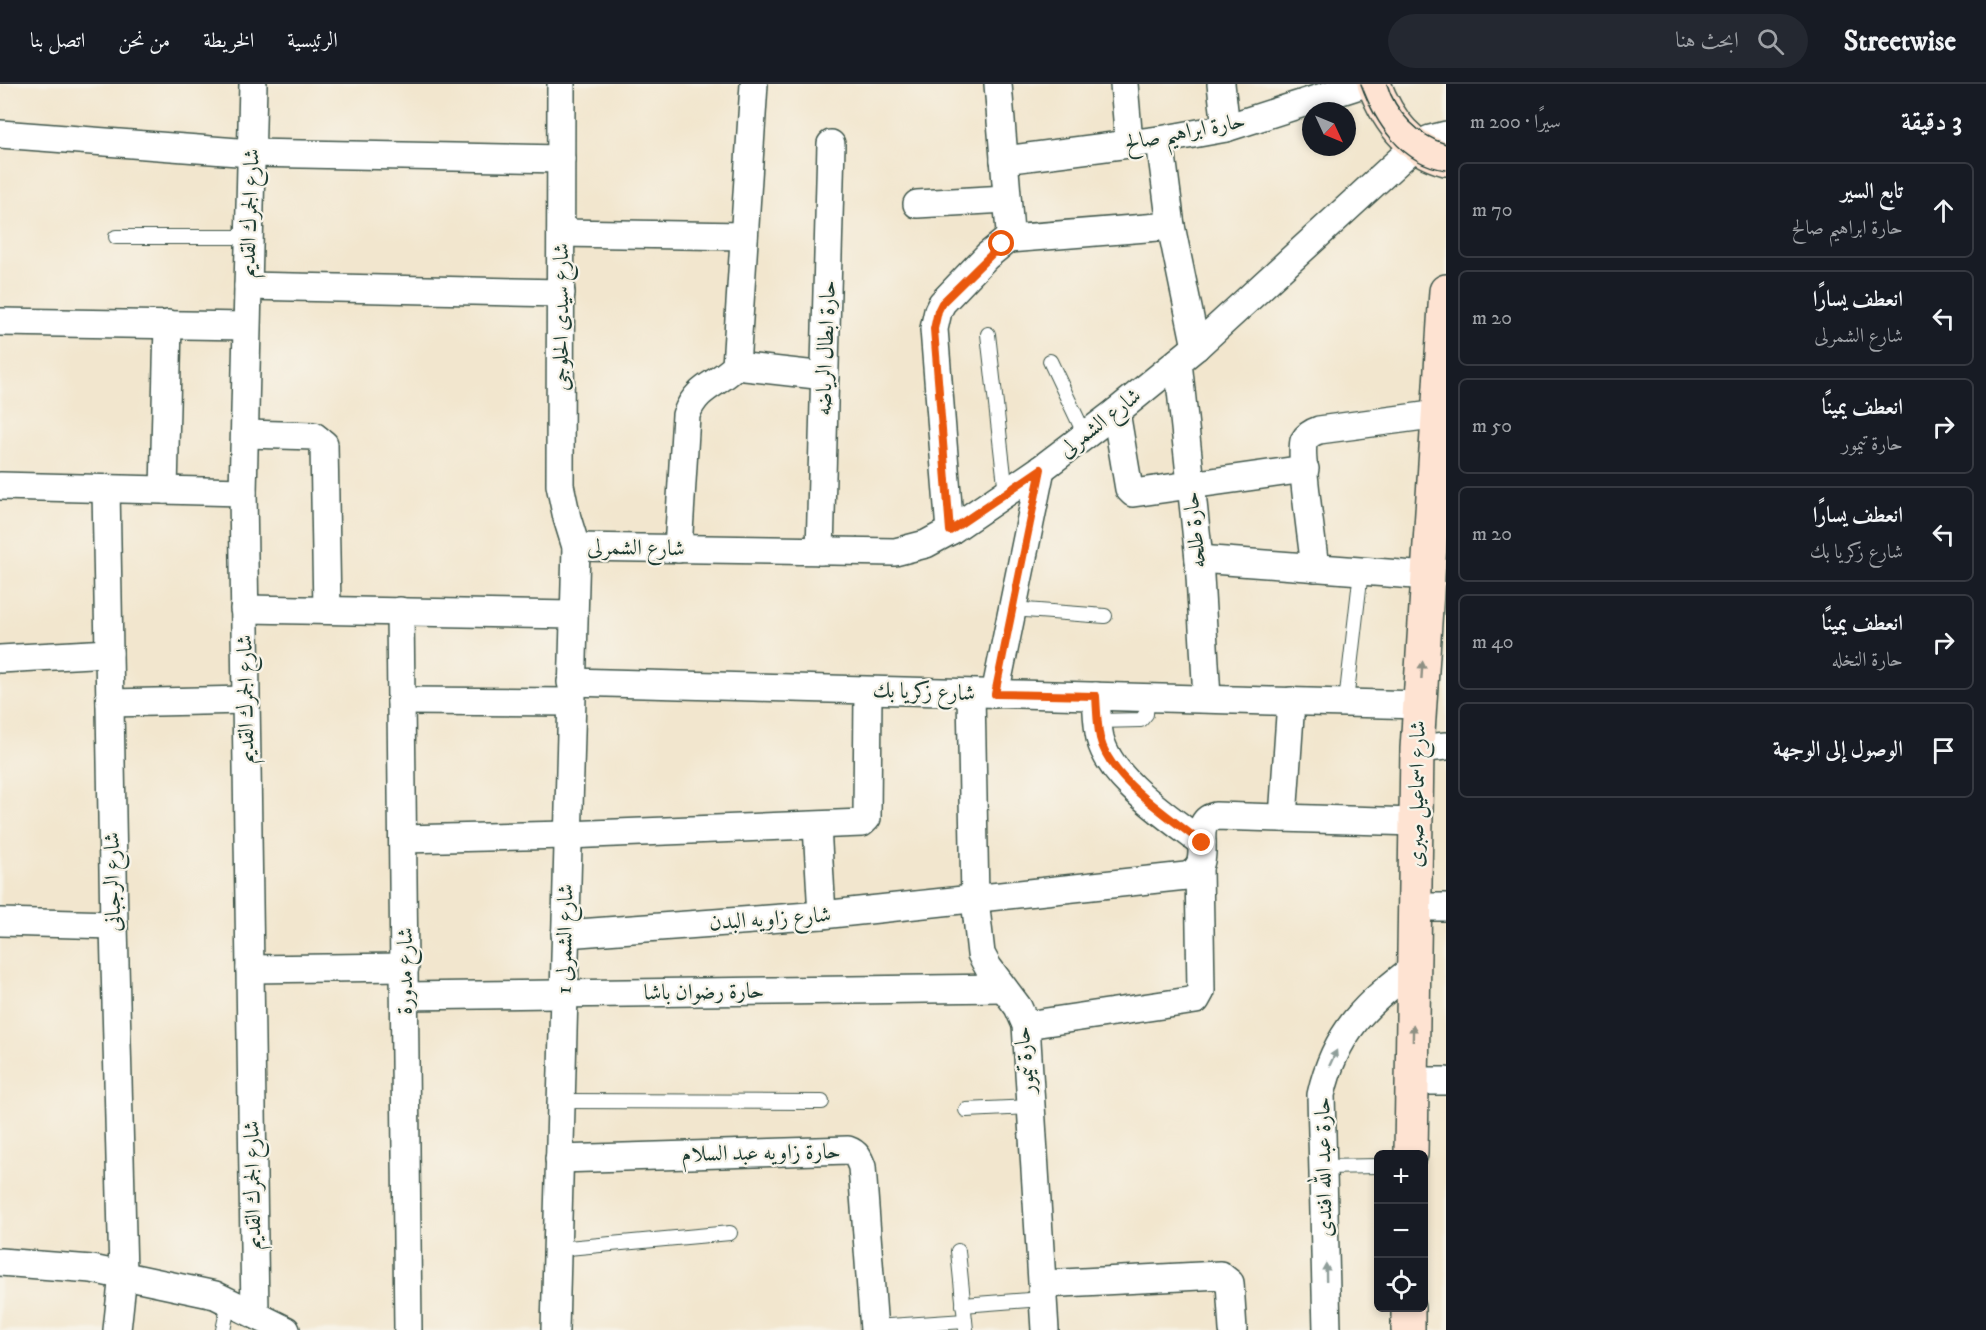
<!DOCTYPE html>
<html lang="ar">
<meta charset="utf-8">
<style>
:root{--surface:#171b24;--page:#242831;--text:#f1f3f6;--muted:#9ea1a6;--line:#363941}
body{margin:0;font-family:"IM FELL DW Pica",Amiri,serif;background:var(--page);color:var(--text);direction:rtl}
.controls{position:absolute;right:18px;bottom:18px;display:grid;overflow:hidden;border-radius:9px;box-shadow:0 3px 9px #0003}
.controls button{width:54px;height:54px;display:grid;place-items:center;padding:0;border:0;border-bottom:2px solid var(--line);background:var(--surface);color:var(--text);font:30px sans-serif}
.compass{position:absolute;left:1302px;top:18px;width:54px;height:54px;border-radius:50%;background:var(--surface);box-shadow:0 3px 9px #0003;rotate:134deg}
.stop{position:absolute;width:18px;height:18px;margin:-14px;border:4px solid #ea580c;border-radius:50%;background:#fff}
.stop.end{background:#ea580c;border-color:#fff;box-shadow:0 2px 6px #0008}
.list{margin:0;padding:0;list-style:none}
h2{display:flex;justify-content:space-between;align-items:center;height:78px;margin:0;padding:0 24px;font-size:26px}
h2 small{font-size:20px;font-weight:400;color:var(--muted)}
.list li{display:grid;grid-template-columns:39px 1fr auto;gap:18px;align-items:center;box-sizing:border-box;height:96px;margin:0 12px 12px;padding:0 12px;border:2px solid var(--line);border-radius:9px}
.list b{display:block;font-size:22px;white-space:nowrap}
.list p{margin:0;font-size:20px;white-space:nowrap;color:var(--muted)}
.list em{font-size:20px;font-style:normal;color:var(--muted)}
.icon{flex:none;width:33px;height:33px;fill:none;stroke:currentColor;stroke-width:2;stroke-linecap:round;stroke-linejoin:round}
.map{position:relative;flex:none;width:1446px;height:1246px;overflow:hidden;direction:ltr}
header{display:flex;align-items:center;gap:36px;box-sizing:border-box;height:84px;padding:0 30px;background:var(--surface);border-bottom:2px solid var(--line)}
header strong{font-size:28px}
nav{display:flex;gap:33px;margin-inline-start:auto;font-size:21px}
.search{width:420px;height:54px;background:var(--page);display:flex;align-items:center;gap:15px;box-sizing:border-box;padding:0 21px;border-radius:33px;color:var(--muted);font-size:22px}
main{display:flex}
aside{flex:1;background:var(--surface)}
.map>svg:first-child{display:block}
</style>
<header>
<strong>Streetwise</strong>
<div class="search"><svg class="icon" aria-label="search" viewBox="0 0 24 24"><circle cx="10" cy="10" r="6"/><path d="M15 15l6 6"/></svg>ابحث هنا</div>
<nav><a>الرئيسية</a><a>الخريطة</a><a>من نحن</a><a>اتصل بنا</a></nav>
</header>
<main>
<aside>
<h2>3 دقيقة<small>سيرًا · 200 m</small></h2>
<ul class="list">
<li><svg class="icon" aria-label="ahead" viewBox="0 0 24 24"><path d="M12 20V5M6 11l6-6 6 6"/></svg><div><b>تابع السير</b><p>حارة ابراهيم صالح</p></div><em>70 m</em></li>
<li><svg class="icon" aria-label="left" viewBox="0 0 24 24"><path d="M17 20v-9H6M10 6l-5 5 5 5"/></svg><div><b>انعطف يسارًا</b><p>شارع الشمرلى</p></div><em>20 m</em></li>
<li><svg class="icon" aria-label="right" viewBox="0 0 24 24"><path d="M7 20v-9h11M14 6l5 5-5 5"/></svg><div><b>انعطف يمينًا</b><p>حارة تيمور</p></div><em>50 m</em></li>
<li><svg class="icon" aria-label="left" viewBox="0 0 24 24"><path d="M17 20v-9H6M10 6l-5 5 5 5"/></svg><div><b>انعطف يسارًا</b><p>شارع زكريا بك</p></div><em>20 m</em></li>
<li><svg class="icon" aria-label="right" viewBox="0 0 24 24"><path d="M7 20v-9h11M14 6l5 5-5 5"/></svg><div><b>انعطف يمينًا</b><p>حارة النخله</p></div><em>40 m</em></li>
<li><svg class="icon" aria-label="arrive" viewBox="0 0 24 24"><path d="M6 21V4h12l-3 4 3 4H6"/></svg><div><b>الوصول إلى الوجهة</b></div></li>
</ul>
</aside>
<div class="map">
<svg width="1446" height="1246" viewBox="0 0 1446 1246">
<rect width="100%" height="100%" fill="#f7f3e8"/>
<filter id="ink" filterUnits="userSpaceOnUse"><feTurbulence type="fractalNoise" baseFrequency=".0167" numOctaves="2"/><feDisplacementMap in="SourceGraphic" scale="12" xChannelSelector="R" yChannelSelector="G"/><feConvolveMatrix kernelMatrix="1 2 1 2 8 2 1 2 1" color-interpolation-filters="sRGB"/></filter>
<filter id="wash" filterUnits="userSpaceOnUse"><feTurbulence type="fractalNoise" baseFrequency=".008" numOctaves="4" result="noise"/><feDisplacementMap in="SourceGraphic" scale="24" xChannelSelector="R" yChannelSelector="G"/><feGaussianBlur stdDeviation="1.35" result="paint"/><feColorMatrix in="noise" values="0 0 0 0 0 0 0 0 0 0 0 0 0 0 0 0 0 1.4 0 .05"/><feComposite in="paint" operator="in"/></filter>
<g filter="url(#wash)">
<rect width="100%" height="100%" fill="#f2e6ce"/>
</g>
<g filter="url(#ink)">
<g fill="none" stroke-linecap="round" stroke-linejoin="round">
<!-- lane casing -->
<g stroke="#3f564b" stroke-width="16">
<g id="lane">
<polyline points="116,153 249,153"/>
<polyline points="988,250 1006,409"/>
<polyline points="1050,277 1085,351"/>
<polyline points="1012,525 1105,532"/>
<polyline points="1346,618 1361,487"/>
<polyline points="1098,637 1141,636 1146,630 1147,613"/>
<polyline points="561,1017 822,1018"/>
<polyline points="966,1026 1030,1023"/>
<polyline points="1323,1083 1378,1082"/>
<polyline points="557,1165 730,1149"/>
<polyline points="958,1167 966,1246"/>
<polyline points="963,1221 1043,1215"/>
<polyline points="874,1243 965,1237"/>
<polyline points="223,1246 229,1218"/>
</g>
</g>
<!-- street casing -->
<g stroke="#3f564b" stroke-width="30">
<g id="street">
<polyline points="253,0 243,408 255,1230"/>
<polyline points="1124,0 1129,59"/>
<polyline points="1221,0 1226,44"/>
<polyline points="0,50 251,69 561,75"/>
<polyline points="1160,56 1171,142 1196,263"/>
<polyline points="1004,76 1160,56 1226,44 1363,0"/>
<polyline points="917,120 1006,115"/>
<polyline points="561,149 744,152"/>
<polyline points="1008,155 1171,142"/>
<polyline points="248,202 561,209"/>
<polyline points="0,238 246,242"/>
<polyline points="1178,278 1199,475 1207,614"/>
<polyline points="736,282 825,292"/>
<polyline points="1116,328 1129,405 1133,409 1305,385"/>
<polyline points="246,350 314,352 324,360 327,526"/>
<polyline points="0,402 243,408"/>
<polyline points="106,405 114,841 123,1190 117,1246"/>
<polyline points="164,406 168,240"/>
<polyline points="950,447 934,245 938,227 942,219 987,172 1008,155 1010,148 998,0"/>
<polyline points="576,463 895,468 926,460 950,447 1041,385 1116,328 1196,263 1415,62 1430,55 1446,51"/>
<path d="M678 465 686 331C697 302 716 302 736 282L754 0"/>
<polyline points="820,467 831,60"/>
<polyline points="1199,475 1428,492"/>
<path d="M1315 484C1313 464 1299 369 1304 357 1307 351 1313 348 1319 346L1439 330"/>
<polyline points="244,525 573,531"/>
<polyline points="400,527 408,1246"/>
<polyline points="0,575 109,569"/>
<polyline points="571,598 1420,621"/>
<polyline points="971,610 975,815 981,870 988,883 1018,923 1026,941 1045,1246"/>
<polyline points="995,610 1041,385"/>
<path d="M1096 612C1097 626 1097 640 1100 654 1110 696 1169 733 1202 759"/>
<polyline points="401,617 571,618"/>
<polyline points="110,619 246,616"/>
<polyline points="1417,665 1446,662"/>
<polyline points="1283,734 1291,617"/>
<polyline points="817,742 822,831"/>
<polyline points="403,755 567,751 862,739 867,734 868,607"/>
<polyline points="1415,823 1446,823"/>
<polyline points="0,838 114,841"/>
<path d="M565 850 822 831 1186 792C1219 781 1186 739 1215 732L1416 738"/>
<polyline points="250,885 405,883"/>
<polyline points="405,912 1003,904"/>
<polyline points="1026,941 1196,916 1201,907 1199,784"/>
<polyline points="1412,997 1446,997"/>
<path d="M559 1075 848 1066C857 1069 859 1075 862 1083L874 1246"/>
<polyline points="0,1178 92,1185 215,1211 286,1246"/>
<polyline points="1043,1200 1220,1191 1230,1199 1233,1246"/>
<polyline points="555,1246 576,463 567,434 560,401 561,0"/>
<path d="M1327 1246 1321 1011C1335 948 1366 920 1415 883"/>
</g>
</g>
<!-- secondary casing -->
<g stroke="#3f564b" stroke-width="36">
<g id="secondary">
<path d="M1374 0C1387 35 1408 65 1446 75"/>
<polyline points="1411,1070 1417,665 1446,207"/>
<polyline points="1408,1246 1408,1224"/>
</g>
</g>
<!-- lane -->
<use href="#lane" stroke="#fff" stroke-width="14"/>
<!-- street -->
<use href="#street" stroke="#fff" stroke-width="27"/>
<!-- secondary -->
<use href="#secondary" stroke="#fee3d2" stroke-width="33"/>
<!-- tram -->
<g stroke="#1f3d34" stroke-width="1.5">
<path d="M1361 0C1375 39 1401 80 1446 86"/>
<path d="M1387 0C1395 28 1419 52 1446 60"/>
</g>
</g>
<!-- one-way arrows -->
<defs><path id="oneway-solid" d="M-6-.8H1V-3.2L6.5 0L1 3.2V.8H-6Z" transform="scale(1.5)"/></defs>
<g fill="#8e9083">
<use href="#oneway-solid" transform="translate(1422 586) rotate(-86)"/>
<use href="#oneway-solid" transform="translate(1413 949) rotate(-89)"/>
</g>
<g fill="#8f9e9a">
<use href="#oneway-solid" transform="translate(1333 974) rotate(-65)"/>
<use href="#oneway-solid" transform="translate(1326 1188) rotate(-91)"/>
</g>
</g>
<g fill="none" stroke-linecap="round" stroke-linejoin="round" filter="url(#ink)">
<!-- route -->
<path stroke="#ea580c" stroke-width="8" d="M1002 160 942 219 938 227 934 245 950 447 1041 385 995 610 1096 612C1097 626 1097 640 1100 654 1110 696 1169 732 1202 759"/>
</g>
<g text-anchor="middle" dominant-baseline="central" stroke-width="4.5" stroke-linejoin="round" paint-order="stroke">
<!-- street labels -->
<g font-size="22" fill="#1f3d34" stroke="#f7f3e8">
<text transform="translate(1185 48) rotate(-11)">حارة ابراهيم صالح</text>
<text transform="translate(250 129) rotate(-88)">شارع الجمرك القديم</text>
<text transform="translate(561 233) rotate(-90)">شارع سيدى الحلوجى</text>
<text transform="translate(826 264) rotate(-88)">حارة ابطال الرياضه</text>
<text transform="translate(1100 339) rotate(-38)">شارع الشمرلى</text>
<text transform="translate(1195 446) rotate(-96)">حارة طلحه</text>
<text transform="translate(636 464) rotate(1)">شارع الشمرلى</text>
<text transform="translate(924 608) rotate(2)">شارع زكريا بك</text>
<text transform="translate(246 615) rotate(-91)">شارع الجمرك القديم</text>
<text transform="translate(1417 710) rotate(-89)">شارع اسماعيل صبرى</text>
<text transform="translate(113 798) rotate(-91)">شارع الرجبانى</text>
<text transform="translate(770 835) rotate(-4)">شارع زاويه البدن</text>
<text transform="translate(565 855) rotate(-89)">شارع الشمرلى 1</text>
<text transform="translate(405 887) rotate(-90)">شارع مدورة</text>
<text transform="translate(704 908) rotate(-1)">حارة رضوان باشا</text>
<text transform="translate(1025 976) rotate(-95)">حارة تيمور</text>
<text transform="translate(761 1069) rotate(-1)">حارة زاويه عبد السلام</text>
<text transform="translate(1324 1083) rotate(-91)">حارة عبد الله افندى</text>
<text transform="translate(253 1101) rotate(-91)">شارع الجمرك القديم</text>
</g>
</g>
</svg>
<div class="controls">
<button>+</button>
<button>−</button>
<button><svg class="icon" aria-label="locate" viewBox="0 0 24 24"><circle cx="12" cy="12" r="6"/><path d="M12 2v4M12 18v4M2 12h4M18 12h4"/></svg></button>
</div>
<svg class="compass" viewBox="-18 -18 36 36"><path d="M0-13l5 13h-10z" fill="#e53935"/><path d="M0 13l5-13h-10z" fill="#9ea1a6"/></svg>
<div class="stop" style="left:1002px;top:160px"></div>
<div class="stop end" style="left:1202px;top:759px"></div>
</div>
</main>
